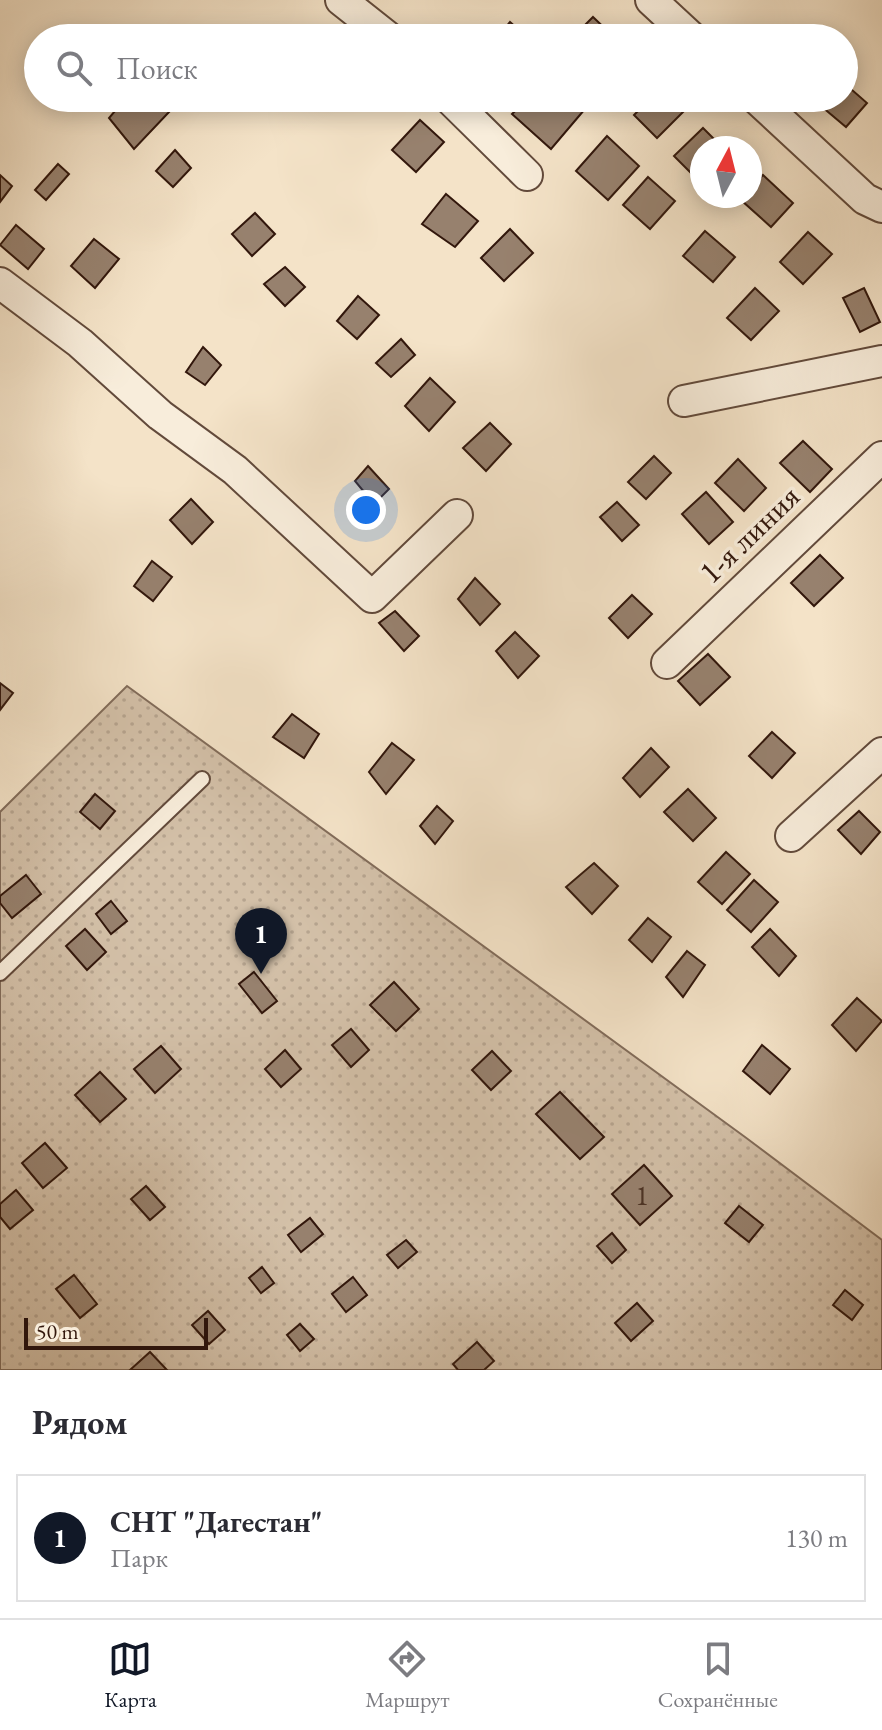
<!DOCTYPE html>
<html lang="ru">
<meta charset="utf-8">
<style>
:root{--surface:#fff;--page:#f2f2f3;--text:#2b2b33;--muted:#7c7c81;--line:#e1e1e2;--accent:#111827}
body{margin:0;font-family:"EB Garamond",serif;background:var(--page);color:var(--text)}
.compass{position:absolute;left:690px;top:136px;width:72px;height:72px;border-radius:50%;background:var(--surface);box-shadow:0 4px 20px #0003;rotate:7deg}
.scale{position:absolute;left:24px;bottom:20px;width:184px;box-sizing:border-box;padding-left:8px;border:4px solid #32170c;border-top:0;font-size:22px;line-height:28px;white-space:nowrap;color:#32170c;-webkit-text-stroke:6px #f8eddb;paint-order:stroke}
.you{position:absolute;left:366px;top:510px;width:28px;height:28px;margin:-20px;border:6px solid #fff;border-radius:50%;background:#1a73e8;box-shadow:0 0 0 12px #1a73e833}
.badge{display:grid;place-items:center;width:52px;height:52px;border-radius:50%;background:var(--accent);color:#fff;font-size:26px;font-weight:700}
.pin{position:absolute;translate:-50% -66px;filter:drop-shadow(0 2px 4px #0008)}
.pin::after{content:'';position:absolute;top:42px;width:28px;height:24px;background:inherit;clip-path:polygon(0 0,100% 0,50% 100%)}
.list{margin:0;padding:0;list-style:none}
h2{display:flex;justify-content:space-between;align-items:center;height:104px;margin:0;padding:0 32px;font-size:34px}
h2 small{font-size:26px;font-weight:400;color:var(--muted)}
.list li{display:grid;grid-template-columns:52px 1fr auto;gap:24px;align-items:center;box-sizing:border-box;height:128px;margin:0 16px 16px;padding:0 16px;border:2px solid var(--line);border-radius:0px}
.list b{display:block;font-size:30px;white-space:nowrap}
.list p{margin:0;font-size:26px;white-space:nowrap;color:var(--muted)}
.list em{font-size:26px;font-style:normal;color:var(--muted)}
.icon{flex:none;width:44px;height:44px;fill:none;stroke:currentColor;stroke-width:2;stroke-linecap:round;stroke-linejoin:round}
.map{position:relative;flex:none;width:882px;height:1370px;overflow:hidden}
.search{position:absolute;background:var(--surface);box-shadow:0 4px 20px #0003;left:24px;right:24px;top:24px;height:88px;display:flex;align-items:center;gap:20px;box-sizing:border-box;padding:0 28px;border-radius:44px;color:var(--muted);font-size:30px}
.sheet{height:248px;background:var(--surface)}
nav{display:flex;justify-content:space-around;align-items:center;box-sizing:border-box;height:112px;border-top:2px solid var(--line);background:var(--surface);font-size:22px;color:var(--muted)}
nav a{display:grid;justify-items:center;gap:4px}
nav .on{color:var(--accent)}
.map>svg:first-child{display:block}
</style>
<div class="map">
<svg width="882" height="1370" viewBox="0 0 882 1370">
<defs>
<pattern id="garden-dots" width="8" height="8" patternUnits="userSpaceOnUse" patternTransform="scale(2)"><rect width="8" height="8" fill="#d3c0a8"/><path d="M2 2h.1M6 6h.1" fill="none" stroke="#b6a48f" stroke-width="1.8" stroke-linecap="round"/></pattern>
</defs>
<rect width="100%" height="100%" fill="#f4e3c8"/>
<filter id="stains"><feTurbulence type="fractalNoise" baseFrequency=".0025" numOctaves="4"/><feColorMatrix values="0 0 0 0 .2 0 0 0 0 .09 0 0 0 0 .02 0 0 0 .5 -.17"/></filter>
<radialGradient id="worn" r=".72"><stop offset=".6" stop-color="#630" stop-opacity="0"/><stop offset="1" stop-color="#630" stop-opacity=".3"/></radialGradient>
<!-- garden -->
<polygon fill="url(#garden-dots)" stroke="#826c5a" stroke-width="2" points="127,686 745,1137 882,1240 882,1370 0,1370 0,812"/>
<!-- building -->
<g fill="#97816e" stroke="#32170c" stroke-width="2">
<polygon points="593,17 615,38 572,38"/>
<polygon points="510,22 528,38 497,38"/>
<polygon points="844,83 867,103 846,127 815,101 818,98 844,98"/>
<polygon points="126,98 153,98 169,112 134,149 109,118"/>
<polygon points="529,98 574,98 585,109 551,149 512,114"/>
<polygon points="651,98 674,98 686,109 657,138 634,115"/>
<polygon points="420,120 444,142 416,172 392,150"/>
<polygon points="703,128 723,148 702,148 702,174 697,179 674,156"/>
<polygon points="607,136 639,166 608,200 576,171"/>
<polygon points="175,150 191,168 173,187 156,171"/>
<polygon points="58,164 69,174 46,200 35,190"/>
<polygon points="0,175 12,186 0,202"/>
<polygon points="763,175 793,203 771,227 741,200 744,196 750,196 750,189"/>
<polygon points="648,177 675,201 650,229 623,205"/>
<polygon points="446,194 478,221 455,247 422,224"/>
<polygon points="255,213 275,234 252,256 232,234"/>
<polygon points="16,225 44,249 28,269 0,245"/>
<polygon points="510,229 533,253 504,281 481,258"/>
<polygon points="705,231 735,257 713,282 683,256"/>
<polygon points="808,232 832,254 803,284 780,262"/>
<polygon points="94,239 119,259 95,288 71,266"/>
<polygon points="285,267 305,287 285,306 264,284"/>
<polygon points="755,288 779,311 751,340 727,318"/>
<polygon points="864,288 880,322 860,332 843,298"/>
<polygon points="358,296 379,315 357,339 337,321"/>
<polygon points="401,339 415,355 391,377 376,363"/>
<polygon points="203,347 221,365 205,385 186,372"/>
<polygon points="430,378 455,402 429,431 405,406"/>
<polygon points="490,423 511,444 486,471 463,448"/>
<polygon points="803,441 832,469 810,492 780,463"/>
<polygon points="654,456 671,473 646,499 628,482"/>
<polygon points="738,459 766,488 744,511 715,483"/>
<polygon points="368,466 389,489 374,504 355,481"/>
<polygon points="706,492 733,522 709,544 682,514"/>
<polygon points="191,499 213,522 192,544 170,520"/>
<polygon points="617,502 639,525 622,541 600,517"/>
<polygon points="820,555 843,578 814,606 791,583"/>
<polygon points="152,561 172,577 153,601 134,586"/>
<polygon points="475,578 500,604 480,625 458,599"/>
<polygon points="632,595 652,614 628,638 609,618"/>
<polygon points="395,611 419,636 404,651 379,623"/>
<polygon points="515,632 539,656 518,678 496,651"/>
<polygon points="708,654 730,677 700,705 678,681"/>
<polygon points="0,683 13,693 0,710"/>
<polygon points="292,714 319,734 304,758 273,737"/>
<polygon points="772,732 795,753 772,778 749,756"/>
<polygon points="392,743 414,760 386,794 369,772"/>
<polygon points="651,748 669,767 640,797 623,778"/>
<polygon points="688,789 716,818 693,841 664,812"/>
<polygon points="95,794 115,811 100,829 80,812"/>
<polygon points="437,806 453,821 435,844 420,826"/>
<polygon points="859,811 880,832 861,854 838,830"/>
<polygon points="726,852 750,874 722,904 698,882"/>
<polygon points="594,863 618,886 592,914 566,887"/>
<polygon points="26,875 41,894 12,918 0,903 0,896"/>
<polygon points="754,880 778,902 751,932 727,910"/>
<polygon points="111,901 127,921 111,934 96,914"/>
<polygon points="648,918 671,937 652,962 629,940"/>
<polygon points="85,929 106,952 87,970 66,946"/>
<polygon points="770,929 796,956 779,976 752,947"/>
<polygon points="687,951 705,965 683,997 666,977"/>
<polygon points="254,972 277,1001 262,1013 239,984"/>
<polygon points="394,982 419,1009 396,1031 370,1005"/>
<polygon points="857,998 882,1021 856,1051 832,1025"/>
<polygon points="351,1029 369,1050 351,1067 332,1045"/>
<polygon points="762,1045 790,1069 770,1094 743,1071"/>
<polygon points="161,1046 181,1069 155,1093 134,1069"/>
<polygon points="285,1050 301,1069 281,1087 265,1069"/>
<polygon points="492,1051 511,1071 491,1090 472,1070"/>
<polygon points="100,1072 126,1099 100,1122 75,1095"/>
<polygon points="560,1092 604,1137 580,1159 536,1114"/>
<polygon points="45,1143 67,1168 43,1188 22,1163"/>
<polygon points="644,1165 672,1196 640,1225 612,1194"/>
<polygon points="146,1186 165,1207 150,1220 131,1199"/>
<polygon points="16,1190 33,1210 10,1229 0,1217 0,1204"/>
<polygon points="739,1206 763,1225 749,1242 725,1223"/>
<polygon points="310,1218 323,1234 301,1252 288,1235"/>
<polygon points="612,1233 626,1250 612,1263 597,1246"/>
<polygon points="406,1240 417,1252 398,1268 387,1255"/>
<polygon points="262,1267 274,1283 261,1293 249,1278"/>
<polygon points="74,1275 97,1304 80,1318 56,1289"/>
<polygon points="353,1277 367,1295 346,1312 332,1294"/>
<polygon points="845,1290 863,1305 852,1320 833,1305"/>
<polygon points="637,1303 653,1321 631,1341 615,1323"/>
<polygon points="208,1311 225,1330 209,1344 192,1325"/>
<polygon points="300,1324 314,1339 300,1351 287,1335"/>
<polygon points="477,1342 494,1361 484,1370 458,1370 453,1364"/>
<polygon points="150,1352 167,1370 130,1370"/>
</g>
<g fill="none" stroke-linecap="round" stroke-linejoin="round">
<!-- lane casing -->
<g stroke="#624a3b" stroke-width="18">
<polyline id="lane" points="0,973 202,779"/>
</g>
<!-- street casing -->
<g stroke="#624a3b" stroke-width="34">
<g id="street">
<polyline points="341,0 389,38"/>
<polyline points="651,0 692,38"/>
<polyline points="449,98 527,175"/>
<polyline points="756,98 865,199 882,207"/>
<polyline points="0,283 80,343 160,415 235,470 372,597 457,515"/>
<polyline points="684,401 882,361"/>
<polyline points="667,663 882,457"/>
<polyline points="791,836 882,753"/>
</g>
</g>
<!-- lane -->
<use href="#lane" stroke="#f8eddb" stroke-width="14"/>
<!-- street -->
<use href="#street" stroke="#f8eddb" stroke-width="30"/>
</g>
<g text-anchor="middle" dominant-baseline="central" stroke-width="7" stroke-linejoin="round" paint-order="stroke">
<!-- number labels -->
<g font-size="28" fill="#4b3224">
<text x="642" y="1195">1</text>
</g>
<!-- street labels -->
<g font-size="32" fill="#32170c" stroke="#f8eddb">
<text transform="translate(749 534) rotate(-44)">1-я линия</text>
</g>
</g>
<rect width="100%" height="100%" filter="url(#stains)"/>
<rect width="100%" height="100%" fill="url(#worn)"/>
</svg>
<svg class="compass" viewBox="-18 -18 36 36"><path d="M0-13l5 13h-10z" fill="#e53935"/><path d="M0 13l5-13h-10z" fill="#7c7c81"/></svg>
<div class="scale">50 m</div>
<div class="you"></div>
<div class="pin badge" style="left:261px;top:974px">1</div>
<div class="search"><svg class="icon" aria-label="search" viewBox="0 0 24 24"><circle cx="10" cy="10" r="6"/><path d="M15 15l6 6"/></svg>Поиск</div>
</div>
<section class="sheet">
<h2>Рядом<small></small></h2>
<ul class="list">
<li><span class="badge">1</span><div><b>СНТ &quot;Дагестан&quot;</b><p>Парк</p></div><em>130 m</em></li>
</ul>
</section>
<nav>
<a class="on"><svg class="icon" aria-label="map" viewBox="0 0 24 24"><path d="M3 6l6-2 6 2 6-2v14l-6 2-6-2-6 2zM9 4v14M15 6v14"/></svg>Карта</a>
<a><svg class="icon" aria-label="directions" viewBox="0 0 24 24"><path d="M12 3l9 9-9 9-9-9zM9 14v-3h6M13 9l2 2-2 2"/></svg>Маршрут</a>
<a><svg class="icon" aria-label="saved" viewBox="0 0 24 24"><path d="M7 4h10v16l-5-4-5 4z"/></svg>Сохранённые</a>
</nav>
